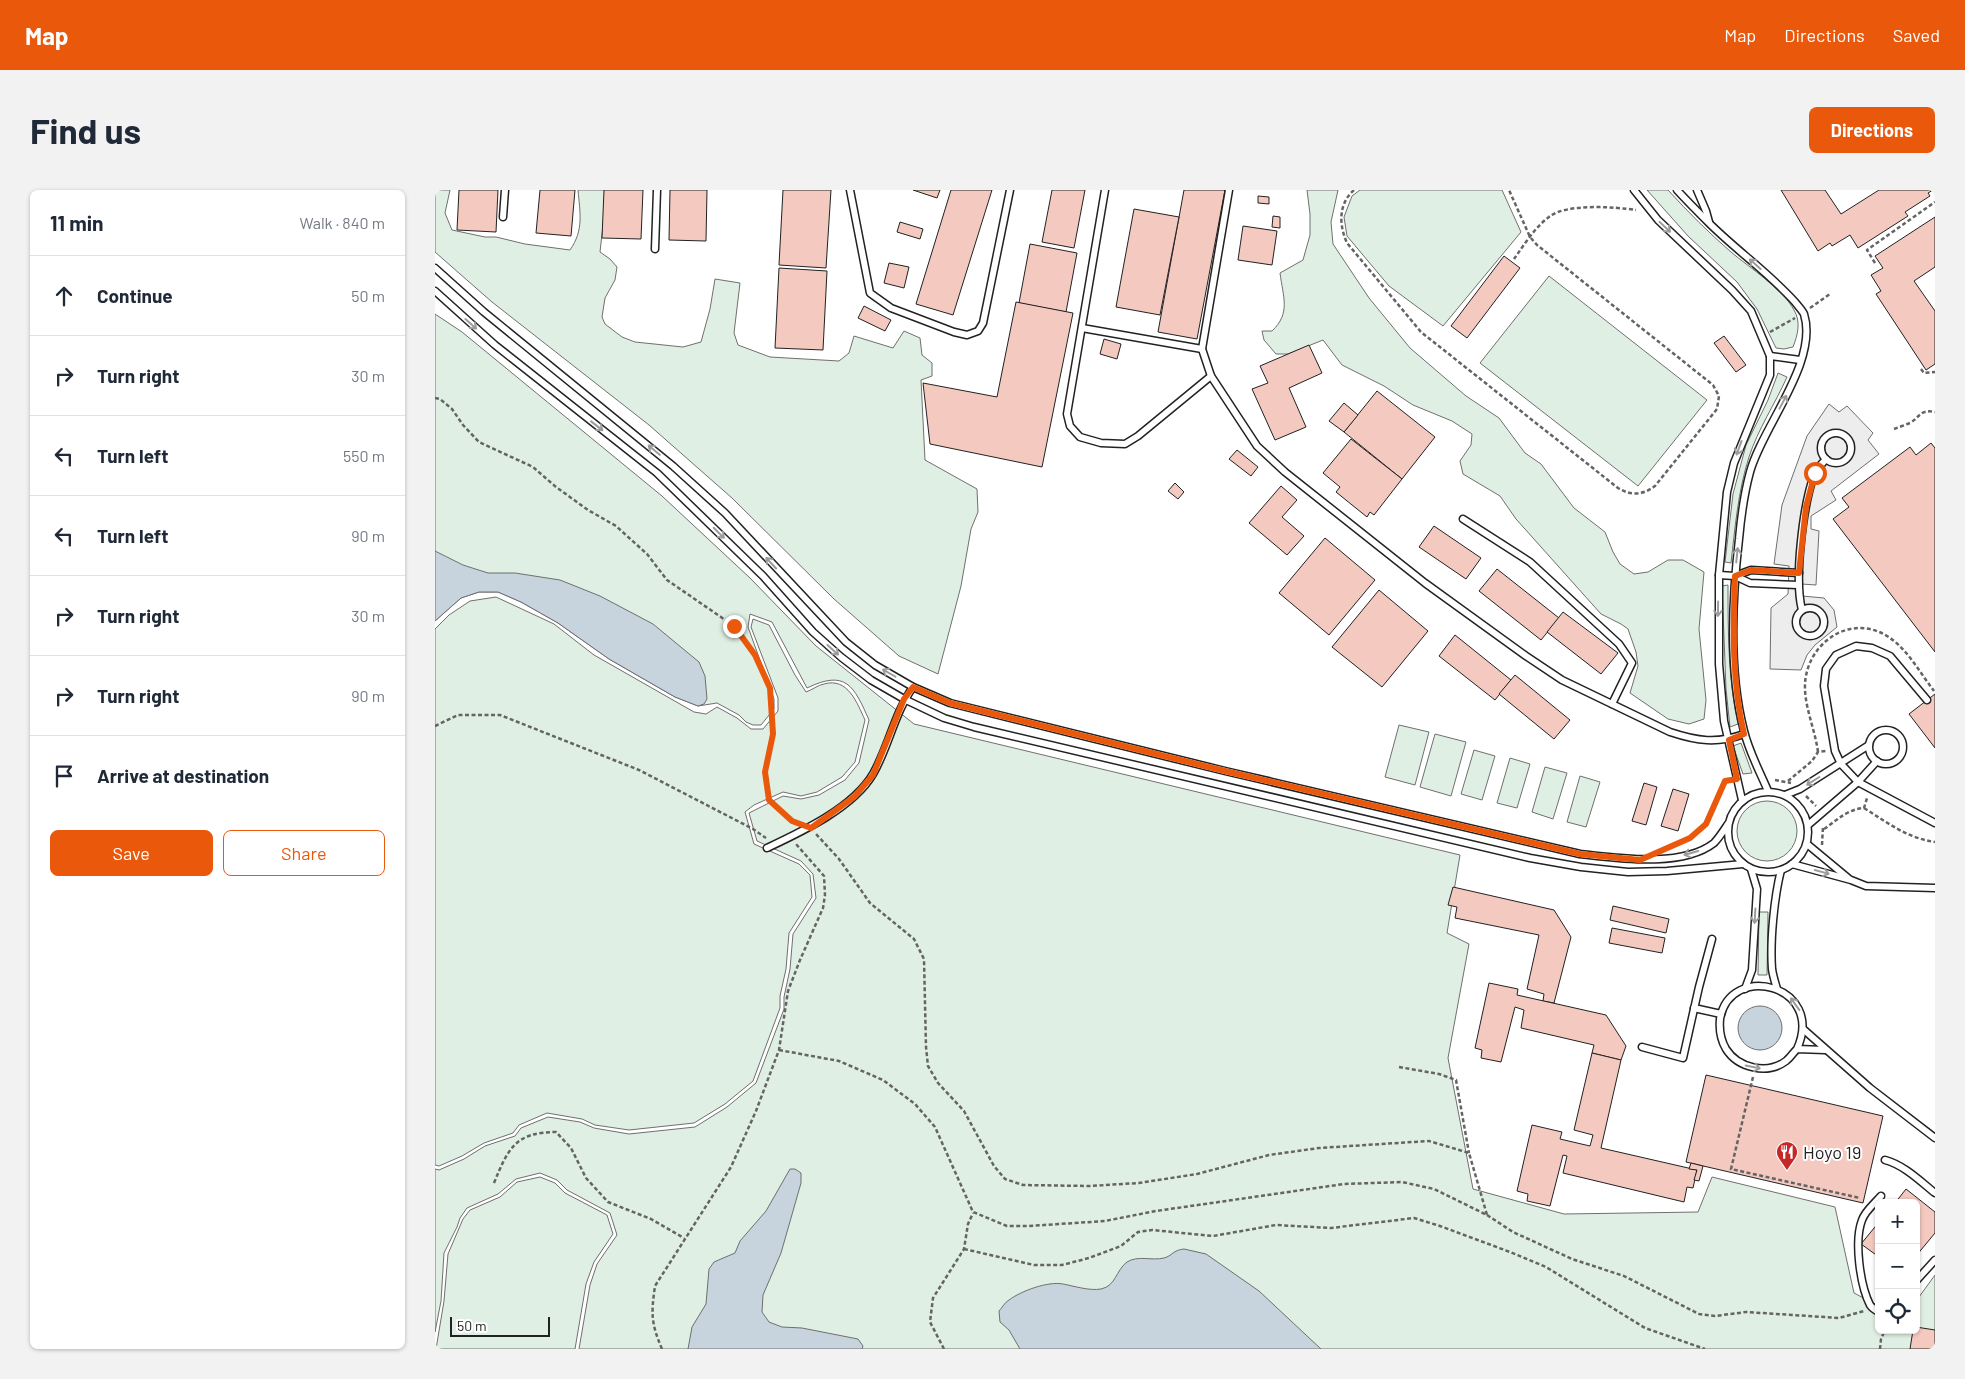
<!DOCTYPE html>
<meta charset="utf-8">
<style>
:root{--surface:#fff;--page:#f2f2f3;--text:#1f2937;--muted:#747a83;--line:#e0e1e3;--accent:#ea580c}
body{margin:0;font-family:Barlow,sans-serif;background:var(--page);color:var(--text)}
.controls{position:absolute;right:15px;bottom:15px;display:grid;overflow:hidden;border-radius:8px;box-shadow:0 1px 4px #0004}
.controls button{width:45px;height:45px;display:grid;place-items:center;padding:0;border:0;border-bottom:1px solid var(--line);background:var(--surface);color:var(--text);font:25px sans-serif}
.scale{position:absolute;left:15px;bottom:12px;width:100px;box-sizing:border-box;padding-left:5px;border:2px solid #222;border-top:0;font-size:14px;line-height:18px;white-space:nowrap;color:#222;-webkit-text-stroke:4px #fff;paint-order:stroke}
.stop{position:absolute;width:15px;height:15px;margin:-11px;border:4px solid #ea580c;border-radius:50%;background:#fff}
.stop.end{background:#ea580c;border-color:#fff;box-shadow:0 1px 5px #0008}
.list{margin:0;padding:0;list-style:none}
h2{display:flex;justify-content:space-between;align-items:center;height:65px;margin:0;padding:0 20px;font-size:21px}
h2 small{font-size:16px;font-weight:400;color:var(--muted)}
.list li{display:grid;grid-template-columns:32px 1fr auto;gap:15px;align-items:center;box-sizing:border-box;height:80px;padding:0 20px;border-top:1px solid var(--line)}
.list b{display:block;font-size:19px;white-space:nowrap}
.list em{font-size:16px;font-style:normal;color:var(--muted)}
.actions{display:flex;gap:10px;padding:15px 20px}
.actions a{flex:1;padding:11px 0;border:1px solid var(--accent);border-radius:8px;text-align:center;font-size:18px;color:var(--accent)}
.actions .main{background:var(--accent);color:#fff}
.icon{flex:none;width:28px;height:28px;fill:none;stroke:currentColor;stroke-width:2;stroke-linecap:round;stroke-linejoin:round}
.map{position:relative;flex:none;width:1500px;height:1159px;overflow:hidden;border-radius:8px}
header{display:flex;align-items:center;gap:30px;box-sizing:border-box;height:70px;padding:0 25px;background:var(--accent);color:#fff}
header strong{font-size:24px}
nav{display:flex;gap:28px;margin-inline-start:auto;font-size:18px}
.intro{display:flex;align-items:center;justify-content:space-between;box-sizing:border-box;height:120px;padding:0 30px}
h1{margin:0;font-size:35px}
.button{padding:12px 22px;border-radius:8px;background:var(--accent);color:#fff;font-size:18px;font-weight:700}
main{display:flex;gap:30px;padding:0 30px}
aside{flex:1;background:var(--surface);border-radius:8px;box-shadow:0 1px 4px #0004}
.map>svg:first-child{display:block}
</style>
<header>
<strong>Map</strong>
<nav><a>Map</a><a>Directions</a><a>Saved</a></nav>
</header>
<div class="intro"><h1>Find us</h1><a class="button">Directions</a></div>
<main>
<aside>
<h2>11 min<small>Walk · 840 m</small></h2>
<ul class="list">
<li><svg class="icon" aria-label="ahead" viewBox="0 0 24 24"><path d="M12 20V5M6 11l6-6 6 6"/></svg><div><b>Continue</b></div><em>50 m</em></li>
<li><svg class="icon" aria-label="right" viewBox="0 0 24 24"><path d="M7 20v-9h11M14 6l5 5-5 5"/></svg><div><b>Turn right</b></div><em>30 m</em></li>
<li><svg class="icon" aria-label="left" viewBox="0 0 24 24"><path d="M17 20v-9H6M10 6l-5 5 5 5"/></svg><div><b>Turn left</b></div><em>550 m</em></li>
<li><svg class="icon" aria-label="left" viewBox="0 0 24 24"><path d="M17 20v-9H6M10 6l-5 5 5 5"/></svg><div><b>Turn left</b></div><em>90 m</em></li>
<li><svg class="icon" aria-label="right" viewBox="0 0 24 24"><path d="M7 20v-9h11M14 6l5 5-5 5"/></svg><div><b>Turn right</b></div><em>30 m</em></li>
<li><svg class="icon" aria-label="right" viewBox="0 0 24 24"><path d="M7 20v-9h11M14 6l5 5-5 5"/></svg><div><b>Turn right</b></div><em>90 m</em></li>
<li><svg class="icon" aria-label="arrive" viewBox="0 0 24 24"><path d="M6 21V4h12l-3 4 3 4H6"/></svg><div><b>Arrive at destination</b></div></li>
</ul>
<div class="actions"><a class="main">Save</a><a>Share</a></div>
</aside>
<div class="map">
<svg width="1500" height="1159" viewBox="0 0 1500 1159">
<rect width="100%" height="100%" fill="#fff"/>
<!-- green -->
<g fill="#e0efe3" stroke="#6f6f6f">
<path d="M0 0H15L10 23 17 40 50 47H61L90 54 135 60C149 40 145 23 143 0H172L165 62 175 69 182 77 180 90 170 108 167 127 170 134 187 147 200 152 248 157 266 152 275 119 280 89 305 93 299 143 303 155 335 167 404 171 414 163 419 146 458 158 469 141 485 148 487 165 497 173V186L486 190 490 270 542 299 543 322 536 339 526 396 503 484 464 466 399 409 297 308 214 235 57 112 0 62Z"/>
<path d="M872 0H903L896 32 898 54 934 108 975 158 1031 206 1064 228 1090 263 1106 274 1139 318 1170 342 1178 362 1185 374 1199 384 1213 382 1233 370H1248L1269 382 1264 439 1271 510 1269 529 1254 534 1233 529 1195 503 1203 476 1201 462 1193 439 1186 434 1166 424 1081 329 1065 306 1028 284 1025 271 1036 255 1037 244 1017 231 978 215 949 196 907 175 888 150 853 164H841L829 150 827 141H837C856 123 848 107 845 83L868 70 875 45V24Z"/>
<polygon points="925,0 1067,0 1086,42 1008,136 954,96 912,46 909,27 917,6"/>
<path d="M1212 0H1233C1253 22 1274 43 1296 62 1315 78 1348 99 1359 120 1366 132 1363 144 1358 157L1349 159 1341 158 1322 119 1302 92 1253 46Z"/>
<polygon points="1114,86 1272,210 1203,296 1045,173"/>
<path d="M0 124 27 142 227 306 315 388 381 456 479 534 1025 665 1012 743 1034 754 1013 868 1038 999 1129 1024 1263 1022 1277 987 1400 1017 1419 1103 1444 1116V1140H1481V1111L1500 1085V1159H144L155 1095 162 1074 182 1045 175 1023 132 1000 122 990 105 983 81 989 63 1004 32 1018 25 1028 22 1037 9 1063 6 1111 0 1142V979L4 980 29 969 50 956 80 946 86 938 113 927 145 932 159 938 194 944 260 937 292 917 321 893 349 819V807L355 779 358 744 381 708 378 684 366 671 322 651 314 623 348 606 366 609 384 605 410 590 424 573 434 530C419 496 411 479 372 498L337 432 315 424 313 437 339 509V519L326 535H318L311 532 304 525 282 513 263 516 240 507 174 469 123 433 86 412 63 402H44L26 408 0 431Z"/>
<path d="M1343 183 1352 187C1340 214 1323 239 1314 267 1303 301 1300 338 1296 373L1290 372 1298 304 1311 255 1333 210Z"/>
<path d="M1293 395C1293 441 1293 489 1303 534L1295 537 1291 499 1287 396Z"/>
<path d="M61 407 119 434 159 465 259 522 271 524 282 517 302 528 316 539H328L343 521V508L316 437 318 429 334 435 360 485 371 502C377 500 383 495 389 494 413 487 422 513 430 530L420 572 407 587 382 602 366 606 348 602 319 615 310 622 319 654 364 674 375 685 377 707 354 743 351 779 345 806V818L318 891 290 914 259 933 194 940 160 935 147 929 112 923 84 935 78 943 49 953 27 966 4 976 0 975V439L14 425 35 411Z"/>
<polygon points="964,535 994,542 980,595 950,587"/>
<polygon points="1000,544 1031,552 1016,606 985,597"/>
<polygon points="1306,553 1317,583 1308,584 1298,556"/>
<polygon points="1039,560 1060,566 1047,610 1026,604"/>
<polygon points="1075,568 1095,574 1082,618 1062,613"/>
<polygon points="1110,577 1132,583 1118,629 1097,622"/>
<polygon points="1145,586 1165,592 1151,637 1132,632"/>
<circle cx="1332" cy="641" r="30"/>
<polygon points="1324,722 1333,722 1332,785 1323,785"/>
<polygon points="105,987 120,993 130,1003 172,1025 178,1044 159,1072 151,1094 140,1159 1,1159 9,1111 13,1064 28,1029 35,1020 65,1007 82,992"/>
</g>
<!-- parking -->
<polygon fill="#ededed" stroke="#6f6f6f" points="1394,214 1404,222 1412,216 1438,243 1433,250 1444,264 1396,301 1401,310 1376,326 1376,339 1384,341 1381,395 1366,394 1367,406 1389,408 1399,420 1402,437 1380,455 1372,465 1366,480 1335,479 1336,418 1353,404 1354,376 1339,374 1347,315 1372,246"/>
<!-- water -->
<g fill="#c7d3dd" stroke="#6f6f6f">
<polygon points="0,361 28,375 53,383 80,383 125,390 165,406 218,434 264,472 270,486 272,509 269,514 263,516 240,507 174,469 123,433 86,412 63,402 44,402 26,408 0,431"/>
<circle cx="1325" cy="838" r="22"/>
<polygon points="355,979 360,979 366,983 366,993 346,1063 328,1105 327,1122 334,1132 347,1137 367,1138 423,1149 428,1156 427,1159 253,1159 257,1137 271,1114 274,1079 279,1072 300,1063 305,1051 331,1021"/>
<path d="M749 1059 771 1064 824 1101 886 1159H585L574 1140 565 1132 564 1121C567 1118 570 1112 574 1110 586 1101 613 1091 628 1094 639 1096 654 1101 666 1099 681 1096 681 1080 692 1072 703 1065 717 1071 729 1068 737 1066 738 1060 749 1059Z"/>
</g>
<!-- building -->
<g fill="#f3c9c0" stroke="#222">
<polygon points="24,0 63,0 61,42 22,40"/>
<polygon points="105,0 140,0 136,46 101,43"/>
<polygon points="169,0 208,0 206,49 167,48"/>
<polygon points="235,0 272,0 271,51 234,50"/>
<polygon points="348,0 396,0 391,78 344,75"/>
<polygon points="478,0 505,0 502,8"/>
<polygon points="516,0 557,0 518,125 481,114"/>
<polygon points="617,0 650,0 639,58 607,52"/>
<polygon points="749,0 790,0 762,149 723,142"/>
<polygon points="1346,0 1390,0 1406,24 1444,0 1498,0 1493,3 1495,6 1470,22 1473,26 1423,58 1415,45 1397,56 1395,53 1383,61"/>
<polygon points="823,6 834,7 834,14 823,13"/>
<polygon points="699,19 744,27 725,125 681,117"/>
<polygon points="838,26 845,27 845,38 837,37"/>
<polygon points="1500,27 1500,77 1479,91 1500,121 1500,174 1491,180 1441,104 1446,101 1436,85 1448,78 1440,66"/>
<polygon points="465,32 488,39 485,49 462,42"/>
<polygon points="808,36 842,41 837,75 803,70"/>
<polygon points="595,54 642,63 631,122 584,113"/>
<polygon points="1069,66 1085,78 1032,148 1016,136"/>
<polygon points="454,73 474,77 469,98 449,93"/>
<polygon points="344,78 392,81 388,160 340,158"/>
<polygon points="581,112 638,123 607,277 495,254 488,193 562,207"/>
<polygon points="429,116 456,130 450,141 423,128"/>
<polygon points="1289,146 1311,175 1301,182 1279,153"/>
<polygon points="669,149 686,154 682,169 665,164"/>
<polygon points="874,155 887,183 854,198 871,237 840,250 817,199 833,193 825,176"/>
<polygon points="942,201 1000,247 967,289 909,242"/>
<polygon points="909,213 923,225 909,242 894,231"/>
<polygon points="916,249 967,289 939,325 935,322 932,327 901,302 905,297 888,283"/>
<polygon points="1496,253 1500,258 1500,462 1398,329 1414,317 1407,308 1475,257 1481,265"/>
<polygon points="802,260 823,277 816,286 794,269"/>
<polygon points="740,293 749,302 743,309 733,301"/>
<polygon points="846,296 862,310 847,327 869,346 852,365 814,333"/>
<polygon points="999,336 1046,368 1031,389 984,357"/>
<polygon points="890,348 940,390 894,445 844,403"/>
<polygon points="1062,379 1124,428 1106,450 1044,401"/>
<polygon points="944,400 993,441 947,497 897,457"/>
<polygon points="1128,422 1183,463 1166,484 1112,442"/>
<polygon points="1020,445 1076,490 1060,510 1004,466"/>
<polygon points="1080,485 1135,530 1119,549 1064,504"/>
<polygon points="1500,504 1500,558 1474,524"/>
<polygon points="1209,593 1222,597 1211,635 1197,631"/>
<polygon points="1238,599 1254,604 1243,641 1226,636"/>
<polygon points="1018,697 1119,720 1136,747 1119,813 1108,811 1109,804 1092,799 1104,745 1020,728 1022,717 1013,715"/>
<polygon points="1178,716 1234,729 1231,743 1175,730"/>
<polygon points="1177,738 1230,748 1227,763 1174,753"/>
<polygon points="1054,793 1083,799 1082,805 1171,825 1191,856 1186,870 1157,863 1159,855 1086,838 1089,820 1080,817 1066,872 1046,868 1047,860 1040,858"/>
<polygon points="1157,863 1186,870 1166,958 1262,980 1258,998 1252,997 1249,1012 1128,983 1132,966 1128,965 1115,1016 1092,1011 1093,1004 1082,1001 1097,935 1127,942 1125,949 1155,956 1158,945 1139,940"/>
<polygon points="1271,885 1448,926 1428,1013 1251,972"/>
<polygon points="1256,973 1268,976 1264,991 1259,990 1262,980 1254,979"/>
<polygon points="1471,999 1500,1022 1500,1043 1481,1066 1481,1013 1460,1013"/>
<polygon points="1444,1032 1444,1067 1426,1054"/>
<polygon points="1481,1137 1500,1140 1500,1159 1475,1159 1478,1140 1481,1140"/>
</g>
<g fill="none" stroke-linecap="round" stroke-linejoin="round">
<!-- lane casing -->
<g stroke="#222" stroke-width="9">
<g id="lane">
<polyline points="415,0 435,103 456,118 519,142 532,145 543,141 548,133 575,0"/>
<polyline points="670,0 632,224 635,236 645,247 666,253 690,254 703,246 776,186"/>
<path d="M794 0 767 159 776 186 822 256 850 282 990 393 1091 466 1127 490 1235 542C1262 551 1282 554 1309 544"/>
<polyline points="1199,0 1223,30 1297,100 1316,121 1335,166 1335,185 1299,273 1292,302 1284,385 1284,474 1289,531 1307,610"/>
<path d="M1242 0C1252 11 1263 22 1274 33 1301 60 1334 83 1360 112 1363 116 1367 120 1369 124 1384 172 1327 237 1315 282 1309 304 1306 327 1304 349 1297 409 1294 483 1309 541 1314 562 1325 582 1333 601"/>
<polyline points="1262,0 1271,21 1274,32"/>
<polyline points="68,27 70,0"/>
<polyline points="220,59 222,0"/>
<path d="M0 78 49 122 238 276 290 323 411 452 440 475 478 497 515 513 790 581 1145 664C1183 668 1247 678 1279 653 1284 648 1289 640 1293 634"/>
<polyline points="0,101 60,155 222,283 328,386 378,442 406,467 436,490 469,509 509,528 539,537 1095,668 1146,677 1193,682 1232,681 1308,674"/>
<polyline points="647,138 767,159"/>
<polyline points="1335,166 1365,170"/>
<circle cx="1401" cy="258" r="15"/>
<polyline points="1028,329 1095,372 1184,454 1197,473 1177,514"/>
<polyline points="1284,385 1300,386 1315,393 1363,395"/>
<polyline points="1300,386 1316,380 1364,383"/>
<circle cx="1375" cy="432" r="14"/>
<path d="M1367 420C1359 389 1368 316 1379 285 1381 279 1387 274 1391 269"/>
<polyline points="1492,510 1455,466 1437,458 1421,456 1401,465 1391,479 1389,496 1400,561 1406,574 1423,592 1500,633"/>
<circle cx="1451" cy="557" r="17"/>
<circle cx="1333" cy="642" r="40"/>
<polyline points="1350,605 1365,599 1434,555"/>
<polyline points="1373,635 1423,592 1442,571"/>
<polyline points="1372,654 1413,688"/>
<path d="M332 658C366 642 418 618 438 584 454 556 459 524 478 497"/>
<polyline points="1357,674 1416,690 1431,696 1500,698"/>
<polyline points="1310,799 1317,780 1322,699 1316,679"/>
<path d="M1342 799C1340 792 1338 786 1337 779 1335 751 1339 708 1346 680"/>
<polyline points="1259,818 1286,824"/>
<polyline points="1368,839 1435,898 1500,948"/>
<polyline points="1207,857 1248,868 1264,797 1277,749"/>
<path d="M1362 859C1391 795 1295 771 1285 829 1284 840 1285 849 1291 859 1303 878 1332 885 1351 871 1355 868 1358 863 1362 859L1390 860"/>
<path d="M1450 970C1469 975 1485 991 1500 1003"/>
<polyline points="1481,1091 1500,1070"/>
<path d="M1444 1122C1440 1120 1437 1118 1435 1115 1425 1095 1419 1051 1427 1030 1430 1021 1440 1013 1446 1006"/>
</g>
</g>
<!-- path -->
<g stroke="#646464" stroke-width="2.5" stroke-dasharray="4 2.5" stroke-linecap="butt">
<path d="M919 0C903 14 904 35 912 53L986 142 1183 298C1196 306 1208 305 1220 296L1282 219 1284 206 1278 195 1102 55 1095 47 1074 0"/>
<path d="M1079 69C1089 55 1100 37 1114 27 1131 13 1180 17 1201 20"/>
<polyline points="1440,73 1432,60 1500,12"/>
<polyline points="1375,118 1395,104"/>
<polyline points="1335,142 1360,128"/>
<polyline points="1486,179 1489,183 1500,182"/>
<polyline points="0,208 5,209 17,219 28,235 44,252 98,277 121,297 153,320 181,336 212,364 232,390 299,436 320,465 335,498 338,544 331,582 334,610 357,631 362,633"/>
<path d="M1459 239C1464 237 1470 235 1475 233 1485 227 1485 219 1500 222"/>
<polyline points="0,536 23,525 65,525 204,580 318,639 331,648"/>
<path d="M1383 562C1380 539 1369 516 1370 494 1372 453 1415 423 1452 446 1472 458 1485 483 1499 501"/>
<polyline points="1340,590 1356,593"/>
<polyline points="1353,591 1377,571 1383,562 1391,561"/>
<polyline points="1371,606 1381,616"/>
<path d="M1429 618C1453 633 1472 648 1500 652"/>
<path d="M1389 639C1402 630 1413 619 1429 618L1432 608"/>
<polyline points="1387,655 1388,636"/>
<polyline points="1234,658 1255,648 1271,634 1290,591 1293,591"/>
<polyline points="344,860 404,871 448,890 480,914 500,937 538,1022 572,1036 594,1036 670,1031 721,1021 909,994 967,992 999,999 1052,1025 1034,963 994,951 884,958 834,965 762,984 704,993 654,996 588,995 570,989 559,976 529,921 503,893 493,876 491,857 489,769 479,749 435,713 404,669 381,644"/>
<polyline points="964,877 1004,884 1021,890 1034,963"/>
<polyline points="1318,887 1296,979 1425,1008"/>
<path d="M59 993C73 959 80 942 121 942L136 958 151 988 173 1012 216 1029 249 1048"/>
<polyline points="1052,1025 1078,1042 1137,1069 1189,1086 1264,1124 1280,1126 1311,1122 1404,1128 1429,1121"/>
<polyline points="529,1059 599,1075 627,1075 654,1068 686,1056 703,1042 717,1040 778,1046 841,1035 896,1038 979,1028 1005,1036 1075,1062 1111,1077 1210,1138 1270,1159"/>
<path d="M227 1159C216 1133 216 1124 220 1096L296 977 321 921 344 860 353 801 365 770 388 718 390 705 389 686 361 654"/>
<polyline points="509,1159 495,1132 498,1108 529,1059 533,1034 538,1023"/>
<polyline points="1445,1159 1446,1149 1450,1140"/>
</g>
<!-- lane -->
<use href="#lane" stroke="#fff" stroke-width="6"/>
</g>
<!-- one-way arrows -->
<defs><path id="oneway-shaft" d="M-6 0H5M1.5-3L5.5 0L1.5 3" fill="none" stroke-width="1.6" stroke-linecap="round" stroke-linejoin="round" transform="scale(1.25)"/></defs>
<g stroke="#9c9c9c">
<use href="#oneway-shaft" transform="translate(1230 37) rotate(43)"/>
<use href="#oneway-shaft" transform="translate(1320 74) rotate(-138)"/>
<use href="#oneway-shaft" transform="translate(36 134) rotate(42)"/>
<use href="#oneway-shaft" transform="translate(1348 212) rotate(-62)"/>
<use href="#oneway-shaft" transform="translate(162 236) rotate(38)"/>
<use href="#oneway-shaft" transform="translate(1304 258) rotate(110)"/>
<use href="#oneway-shaft" transform="translate(219 260) rotate(-140)"/>
<use href="#oneway-shaft" transform="translate(284 343) rotate(45)"/>
<use href="#oneway-shaft" transform="translate(1302 365) rotate(-84)"/>
<use href="#oneway-shaft" transform="translate(336 373) rotate(-133)"/>
<use href="#oneway-shaft" transform="translate(1283 419) rotate(91)"/>
<use href="#oneway-shaft" transform="translate(398 460) rotate(42)"/>
<use href="#oneway-shaft" transform="translate(454 483) rotate(-150)"/>
<use href="#oneway-shaft" transform="translate(1378 591) rotate(148)"/>
<use href="#oneway-shaft" transform="translate(1256 663) rotate(164)"/>
<use href="#oneway-shaft" transform="translate(1387 682) rotate(15)"/>
<use href="#oneway-shaft" transform="translate(1320 726) rotate(93)"/>
<use href="#oneway-shaft" transform="translate(1360 814) rotate(-126)"/>
<use href="#oneway-shaft" transform="translate(1318 877) rotate(11)"/>
</g>
<g fill="none" stroke-linecap="round" stroke-linejoin="round">
<!-- route -->
<path stroke="#ea580c" stroke-width="6" d="M299 436 320 465 335 498 338 544 330 582 334 610 357 631 376 638 419 607 438 585 469 509 478 497 515 513 790 581 1145 664 1205 670 1255 648 1271 634 1290 591 1302 589 1294 550 1309 544C1297 493 1298 439 1300 386L1316 380 1364 383 1371 317 1380 283"/>
</g>
<!-- icons -->
<defs>
<g id="restaurant-pin" transform="scale(1.125)"><path d="M0 17L-7.5 6A9.5 9.5 0 1 1 7.5 6Z" fill="#c62828" stroke="#fff"/><path d="M-5-6h1v4h1v-4h1v4h1v-4h1v5L-1.5 .5V6h-2V.5L-5-1ZM5-6V6H3V1.5H1.5Q1.5-4 5-6Z" fill="#fff"/></g>
</defs>
<g fill-rule="evenodd">
<use href="#restaurant-pin" x="1352" y="962"/>
</g>
<g text-anchor="middle" dominant-baseline="central" stroke-width="4" stroke-linejoin="round" paint-order="stroke">
<!-- poi labels -->
<g font-size="18" fill="#222" stroke="#fff" text-anchor="start">
<text x="1368" y="962">Hoyo 19</text>
</g>
</g>
</svg>
<div class="controls">
<button>+</button>
<button>−</button>
<button><svg class="icon" aria-label="locate" viewBox="0 0 24 24"><circle cx="12" cy="12" r="6"/><path d="M12 2v4M12 18v4M2 12h4M18 12h4"/></svg></button>
</div>
<div class="scale">50 m</div>
<div class="stop" style="left:1380px;top:283px"></div>
<div class="stop end" style="left:299px;top:436px"></div>
</div>
</main>
